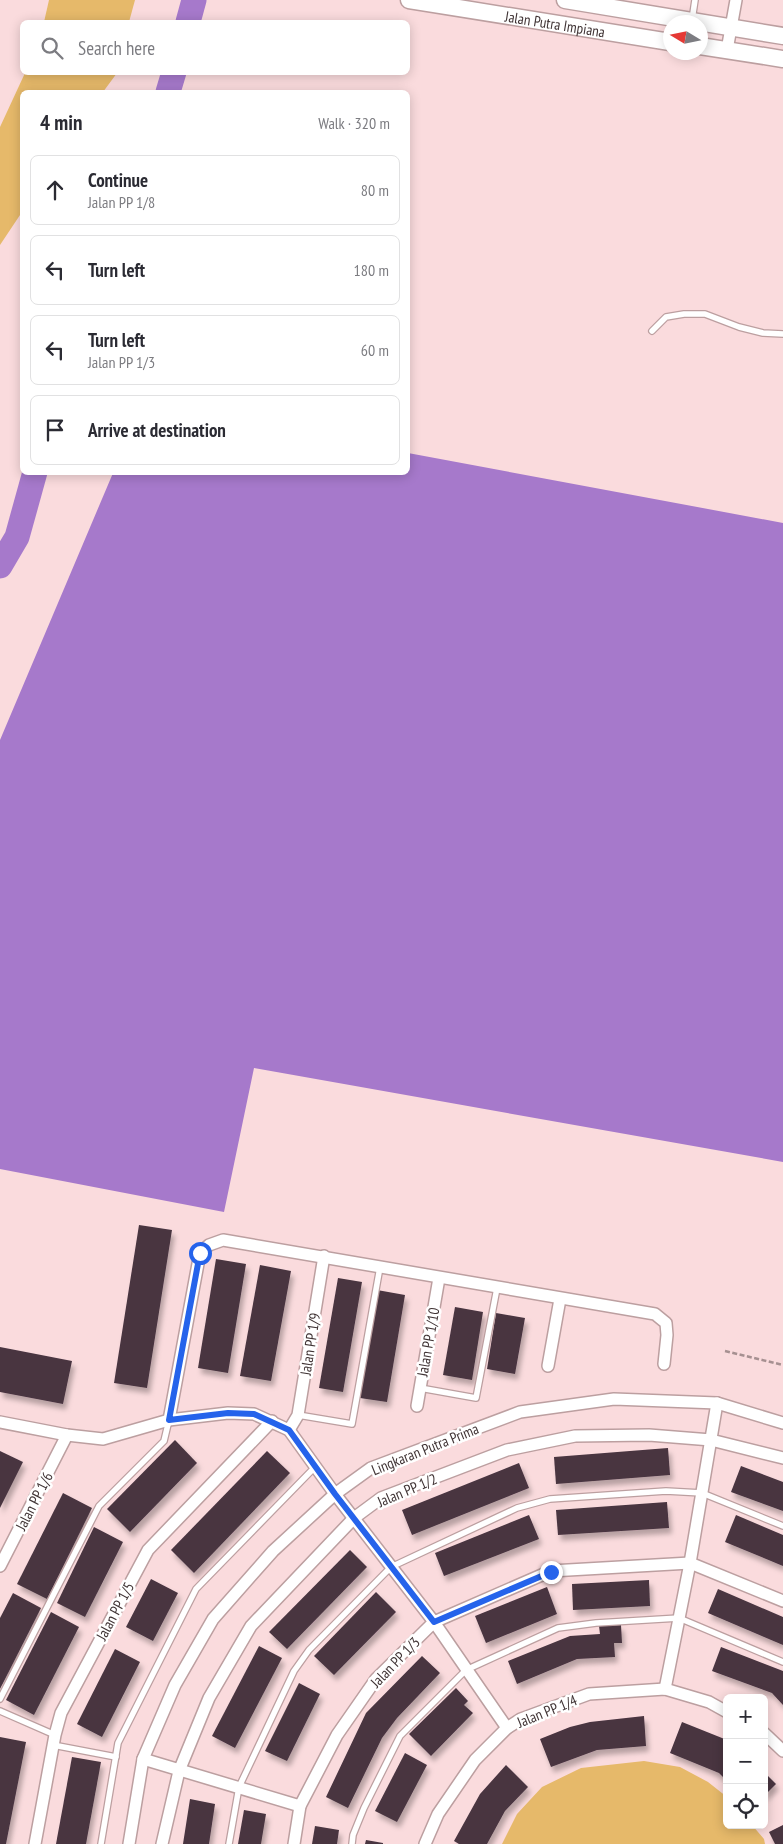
<!DOCTYPE html>
<meta charset="utf-8">
<style>
:root{--surface:#fff;--page:#f7f7f7;--text:#2b2b33;--muted:#7c7c81;--line:#e1e1e2}
body{margin:0;font-family:"PT Sans Narrow",sans-serif;background:var(--page);color:var(--text)}
.controls{position:absolute;right:15px;bottom:15px;display:grid;overflow:hidden;border-radius:8px;box-shadow:0 2px 12px #0003}
.controls button{width:45px;height:45px;display:grid;place-items:center;padding:0;border:0;border-bottom:1px solid var(--line);background:var(--surface);color:var(--text);font:25px sans-serif}
.compass{position:absolute;left:663px;top:15px;width:45px;height:45px;border-radius:50%;background:var(--surface);box-shadow:0 2px 12px #0003;rotate:280deg}
.stop{position:absolute;width:15px;height:15px;margin:-11px;border:4px solid #2563eb;border-radius:50%;background:#fff}
.stop.end{background:#2563eb;border-color:#fff;box-shadow:0 1px 5px #0008}
.list{margin:0;padding:0;list-style:none}
h2{display:flex;justify-content:space-between;align-items:center;height:65px;margin:0;padding:0 20px;font-size:21px}
h2 small{font-size:16px;font-weight:400;color:var(--muted)}
.list li{display:grid;grid-template-columns:32px 1fr auto;gap:15px;align-items:center;box-sizing:border-box;height:70px;margin:0 10px 10px;padding:0 10px;border:1px solid var(--line);border-radius:8px}
.list b{display:block;font-size:19px;white-space:nowrap}
.list p{margin:0;font-size:16px;white-space:nowrap;color:var(--muted)}
.list em{font-size:16px;font-style:normal;color:var(--muted)}
.icon{flex:none;width:28px;height:28px;fill:none;stroke:currentColor;stroke-width:2;stroke-linecap:round;stroke-linejoin:round}
.map{position:relative;flex:none;width:783px;height:1844px;overflow:hidden}
.search{position:absolute;background:var(--surface);box-shadow:0 2px 12px #0003;left:20px;top:20px;width:390px;height:55px;display:flex;align-items:center;gap:12px;box-sizing:border-box;padding:0 18px;border-radius:8px;color:var(--muted);font-size:19px}
.panel{position:absolute;background:var(--surface);box-shadow:0 2px 12px #0003;left:20px;top:90px;width:390px;height:385px;border-radius:8px}
.map>svg:first-child{display:block}
</style>
<div class="map">
<svg width="783" height="1844" viewBox="0 0 783 1844">
<defs>
<filter id="shadow"><feDropShadow dx="3" dy="5.5" stdDeviation="2.5" flood-color="#0004"/></filter>
</defs>
<rect width="100%" height="100%" fill="#fadbdd"/>
<!-- green -->
<g fill="#e6b96a">
<polygon points="49,0 135,0 129,22 44,22"/>
<polygon points="25,73 117,73 103,92 22,92 22,212 0,245 0,127"/>
<polygon points="644,1761 680,1767 708,1782 727,1797 727,1825 752,1825 764,1839 765,1844 502,1844 517,1814 542,1787 581,1768"/>
</g>
<!-- water -->
<polygon fill="#a679cb" points="408,453 783,523 783,1162 254,1068 224,1212 0,1169 0,740 113,473 408,472"/>
<g fill="none" stroke-linecap="round" stroke-linejoin="round">
<!-- river -->
<g stroke="#a679cb" stroke-width="25">
<polyline points="188,22 194,0"/>
<polyline points="168,92 174,72"/>
<polyline points="0,566 17,537 35,472"/>
</g>
</g>
<!-- building -->
<g fill="#483440" filter="url(#shadow)">
<polygon points="139,1225 172,1230 147,1388 114,1383"/>
<polygon points="216,1259 246,1264 228,1373 198,1368"/>
<polygon points="260,1265 291,1271 271,1381 240,1376"/>
<polygon points="338,1278 362,1282 343,1392 319,1388"/>
<polygon points="377,1290 405,1295 387,1402 360,1398"/>
<polygon points="455,1307 483,1312 472,1380 443,1375"/>
<polygon points="496,1313 525,1318 515,1374 487,1369"/>
<polygon points="0,1347 72,1361 63,1404 0,1392"/>
<polygon points="175,1440 197,1463 130,1532 107,1509"/>
<polygon points="668,1448 670,1475 556,1484 554,1457"/>
<polygon points="0,1451 23,1462 0,1508"/>
<polygon points="267,1451 290,1473 194,1573 171,1550"/>
<polygon points="519,1463 529,1488 412,1535 402,1510"/>
<polygon points="741,1466 783,1482 783,1511 731,1492"/>
<polygon points="63,1493 92,1508 47,1599 17,1584"/>
<polygon points="667,1502 669,1528 558,1535 556,1510"/>
<polygon points="529,1515 539,1539 444,1576 435,1553"/>
<polygon points="736,1515 783,1535 783,1566 725,1542"/>
<polygon points="94,1527 123,1542 85,1617 57,1603"/>
<polygon points="350,1550 367,1567 287,1649 269,1632"/>
<polygon points="151,1579 178,1593 153,1641 126,1627"/>
<polygon points="649,1580 650,1606 573,1610 572,1584"/>
<polygon points="547,1587 557,1614 486,1643 475,1616"/>
<polygon points="718,1589 783,1617 783,1645 708,1613"/>
<polygon points="376,1592 396,1612 334,1675 314,1656"/>
<polygon points="13,1593 41,1608 0,1689 0,1618"/>
<polygon points="51,1612 79,1627 34,1715 6,1700"/>
<polygon points="621,1625 622,1643 614,1643 615,1657 577,1659 517,1684 508,1661 570,1636 600,1634 599,1626"/>
<polygon points="259,1646 282,1658 235,1748 212,1736"/>
<polygon points="721,1647 783,1671 783,1705 772,1693 712,1671"/>
<polygon points="115,1649 140,1662 102,1737 77,1724"/>
<polygon points="422,1656 440,1673 397,1718 382,1738 348,1808 326,1797 366,1713"/>
<polygon points="299,1683 320,1694 287,1761 265,1751"/>
<polygon points="456,1688 468,1701 464,1705 473,1713 431,1756 409,1734"/>
<polygon points="644,1716 646,1746 597,1750 551,1767 540,1739 570,1727 590,1722"/>
<polygon points="682,1722 727,1740 727,1781 719,1773 670,1753"/>
<polygon points="0,1737 26,1742 6,1844 0,1844"/>
<polygon points="405,1753 427,1765 397,1822 375,1811"/>
<polygon points="72,1757 101,1762 86,1844 56,1844"/>
<polygon points="506,1765 528,1787 505,1811 487,1844 459,1844 454,1841 480,1794"/>
<polygon points="764,1772 776,1784 764,1796"/>
<polygon points="190,1799 215,1804 209,1844 183,1844"/>
<polygon points="244,1810 266,1814 261,1844 238,1844"/>
<polygon points="783,1825 783,1844 775,1844 769,1832"/>
<polygon points="315,1826 339,1830 337,1844 312,1844"/>
<polygon points="366,1840 383,1843 383,1844 365,1844"/>
</g>
<g fill="none" stroke-linecap="round" stroke-linejoin="round">
<!-- lane casing -->
<g stroke="#bc9fa0" stroke-width="8">
<g id="lane">
<polyline points="692,20 695,0"/>
<polyline points="652,331 666,317 684,314 705,314 739,327 763,333 783,334"/>
<polyline points="420,1388 476,1398 497,1288"/>
<polyline points="298,1415 352,1424 380,1267"/>
<polyline points="0,1699 99,1506 164,1441 169,1420"/>
<polyline points="0,1711 55,1735"/>
<polyline points="53,1745 116,1757"/>
<polyline points="101,1844 118,1743 196,1589 316,1466"/>
<polyline points="229,1844 239,1787 294,1671 309,1650 391,1567 517,1508 550,1499 666,1491 702,1493 783,1526"/>
<polyline points="352,1844 353,1835 364,1808 400,1736 466,1670 558,1628 596,1623 679,1618 783,1662"/>
</g>
</g>
<!-- street casing -->
<g stroke="#bc9fa0" stroke-width="14">
<g id="street">
<polyline points="727,50 736,0"/>
<polyline points="548,1366 560,1299"/>
<polyline points="417,1406 439,1278"/>
<polyline points="169,1420 200,1253 209,1245 223,1240 655,1314 666,1323 667,1335 664,1364"/>
<polyline points="0,1422 67,1435 103,1439 169,1420 228,1413 254,1414 289,1430 335,1494 434,1622 507,1728"/>
<polyline points="289,1430 298,1415 324,1256"/>
<polyline points="0,1566 67,1435"/>
<polyline points="665,1689 690,1563 717,1403"/>
<polyline points="764,1733 783,1751"/>
<polyline points="143,1759 300,1806"/>
<polyline points="35,1844 55,1735 61,1713 148,1550 272,1421"/>
<polyline points="129,1844 143,1759 175,1685 213,1619 273,1551 335,1494 371,1468 520,1412 614,1399 717,1403 783,1423"/>
<polyline points="162,1844 179,1771 209,1698 251,1626 354,1518 381,1498 507,1450 575,1436 649,1435 711,1440 783,1458"/>
<polyline points="294,1844 300,1806 337,1735 376,1679 434,1622 551,1571 690,1563 783,1601"/>
<polyline points="425,1844 438,1814 475,1760 507,1728 521,1719 589,1694 665,1689 709,1702 727,1712"/>
</g>
</g>
<!-- secondary casing -->
<g stroke="#bc9fa0" stroke-width="19">
<g id="secondary">
<path id="s1" d="M409 0 670 42"/>
<polyline points="565,0 783,36"/>
<polyline points="700,46 783,59"/>
</g>
</g>
<!-- path -->
<polyline stroke="#a69091" stroke-width="2.5" stroke-dasharray="5 2.5" stroke-linecap="butt" points="725,1351 783,1365"/>
<!-- lane -->
<use href="#lane" stroke="#fff" stroke-width="5.5"/>
<!-- street -->
<use href="#street" stroke="#fff" stroke-width="11"/>
<!-- secondary -->
<use href="#secondary" stroke="#fff" stroke-width="16"/>
</g>
<g fill="none" stroke-linecap="round" stroke-linejoin="round">
<!-- route -->
<polyline stroke="#2563eb" stroke-width="6" points="200,1253 169,1420 228,1413 254,1414 289,1430 335,1494 434,1622 551,1572"/>
</g>
<g text-anchor="middle" dominant-baseline="central" stroke-width="5" stroke-linejoin="round" paint-order="stroke">
<!-- street labels -->
<g font-size="15" fill="#403435" stroke="#fff">
<text stroke="none"><textPath href="#s1" startOffset="148">Jalan Putra Impiana</textPath></text>
<text transform="translate(428 1342) rotate(-80)">Jalan PP 1/10</text>
<text transform="translate(310 1344) rotate(-81)">Jalan PP 1/9</text>
<text transform="translate(425 1449) rotate(-22)">Lingkaran Putra Prima</text>
<text transform="translate(407 1490) rotate(-23)">Jalan PP 1/2</text>
<text transform="translate(34 1501) rotate(-63)">Jalan PP 1/6</text>
<text transform="translate(115 1611) rotate(-62)">Jalan PP 1/5</text>
<text transform="translate(395 1662) rotate(-46)">Jalan PP 1/3</text>
<text transform="translate(547 1711) rotate(-22)">Jalan PP 1/4</text>
</g>
</g>
</svg>
<div class="controls">
<button>+</button>
<button>−</button>
<button><svg class="icon" aria-label="locate" viewBox="0 0 24 24"><circle cx="12" cy="12" r="6"/><path d="M12 2v4M12 18v4M2 12h4M18 12h4"/></svg></button>
</div>
<svg class="compass" viewBox="-18 -18 36 36"><path d="M0-13l5 13h-10z" fill="#e53935"/><path d="M0 13l5-13h-10z" fill="#7c7c81"/></svg>
<div class="stop" style="left:200px;top:1253px"></div>
<div class="stop end" style="left:551px;top:1572px"></div>
<div class="search"><svg class="icon" aria-label="search" viewBox="0 0 24 24"><circle cx="10" cy="10" r="6"/><path d="M15 15l6 6"/></svg>Search here</div>
<section class="panel">
<h2>4 min<small>Walk · 320 m</small></h2>
<ul class="list">
<li><svg class="icon" aria-label="ahead" viewBox="0 0 24 24"><path d="M12 20V5M6 11l6-6 6 6"/></svg><div><b>Continue</b><p>Jalan PP 1/8</p></div><em>80 m</em></li>
<li><svg class="icon" aria-label="left" viewBox="0 0 24 24"><path d="M17 20v-9H6M10 6l-5 5 5 5"/></svg><div><b>Turn left</b></div><em>180 m</em></li>
<li><svg class="icon" aria-label="left" viewBox="0 0 24 24"><path d="M17 20v-9H6M10 6l-5 5 5 5"/></svg><div><b>Turn left</b><p>Jalan PP 1/3</p></div><em>60 m</em></li>
<li><svg class="icon" aria-label="arrive" viewBox="0 0 24 24"><path d="M6 21V4h12l-3 4 3 4H6"/></svg><div><b>Arrive at destination</b></div></li>
</ul>
</section>
</div>
